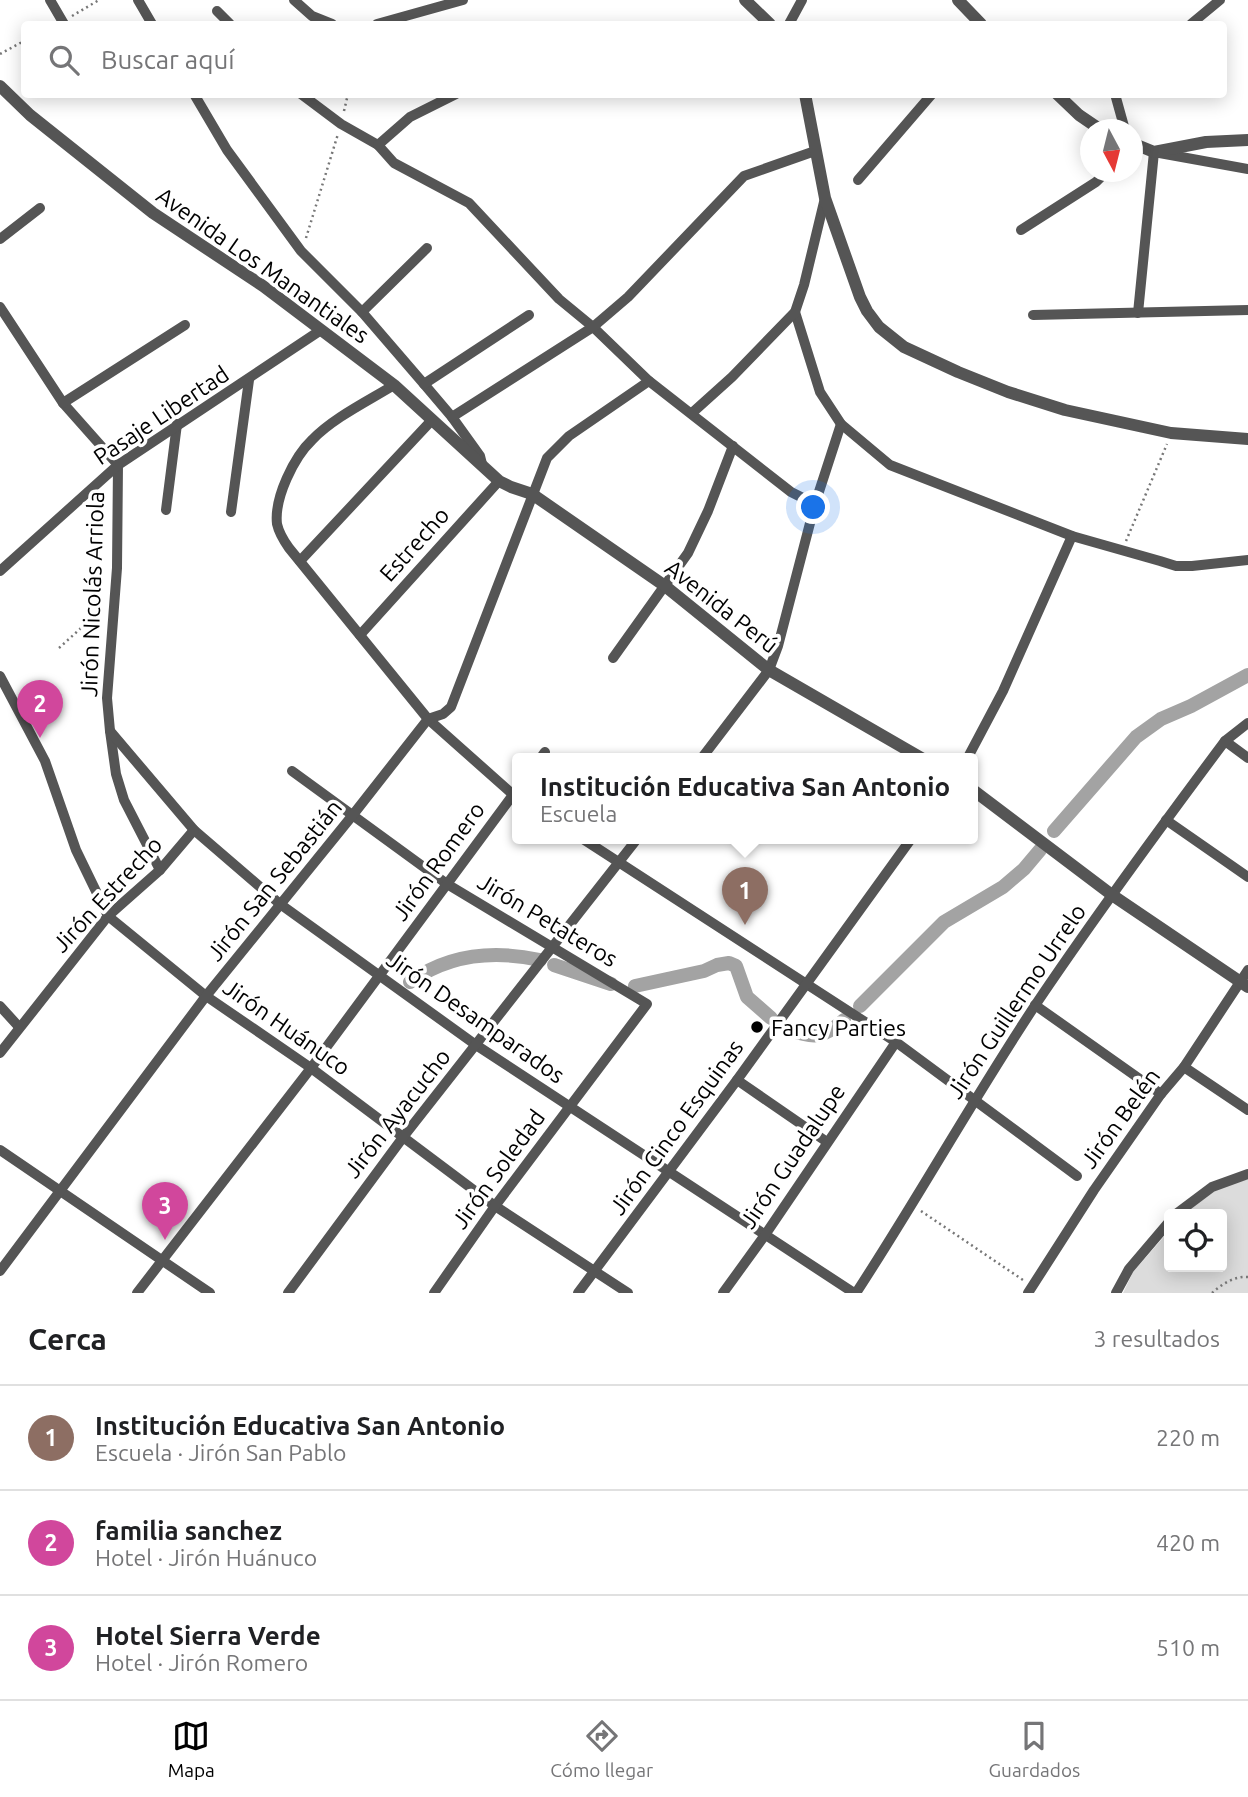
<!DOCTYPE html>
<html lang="es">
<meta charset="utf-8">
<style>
:root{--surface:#fff;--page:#f2f2f2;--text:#202124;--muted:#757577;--line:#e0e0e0;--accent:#000}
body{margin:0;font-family:Ubuntu,sans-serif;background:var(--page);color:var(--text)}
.controls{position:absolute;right:21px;bottom:21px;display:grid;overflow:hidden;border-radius:7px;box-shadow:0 4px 18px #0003}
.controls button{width:63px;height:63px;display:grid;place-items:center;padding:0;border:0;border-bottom:2px solid var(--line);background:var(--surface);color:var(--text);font:35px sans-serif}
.compass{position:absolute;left:1080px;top:119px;width:63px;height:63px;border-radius:50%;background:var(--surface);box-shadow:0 4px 18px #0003;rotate:173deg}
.you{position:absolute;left:814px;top:508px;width:24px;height:24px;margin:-18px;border:5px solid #fff;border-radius:50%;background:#1a73e8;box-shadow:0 0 0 10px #1a73e833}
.badge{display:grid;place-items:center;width:46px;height:46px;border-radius:50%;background:var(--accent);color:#fff;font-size:23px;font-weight:700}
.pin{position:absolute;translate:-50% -58px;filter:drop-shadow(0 2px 4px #0008)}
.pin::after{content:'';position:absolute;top:37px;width:24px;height:21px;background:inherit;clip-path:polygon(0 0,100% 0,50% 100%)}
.popup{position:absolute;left:512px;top:753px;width:466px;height:91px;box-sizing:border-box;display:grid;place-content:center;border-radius:7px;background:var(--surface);filter:drop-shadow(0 2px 5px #0005);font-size:23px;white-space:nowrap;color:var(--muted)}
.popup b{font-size:26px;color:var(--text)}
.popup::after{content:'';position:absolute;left:50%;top:100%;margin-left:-14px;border:14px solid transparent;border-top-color:var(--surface)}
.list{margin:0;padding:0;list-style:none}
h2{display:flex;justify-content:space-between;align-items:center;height:91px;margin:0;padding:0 28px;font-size:30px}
h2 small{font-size:23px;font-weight:400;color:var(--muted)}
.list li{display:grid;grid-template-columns:46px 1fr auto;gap:21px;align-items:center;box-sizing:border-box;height:105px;padding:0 28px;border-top:2px solid var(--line)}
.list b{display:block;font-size:26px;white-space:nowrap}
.list p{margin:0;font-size:23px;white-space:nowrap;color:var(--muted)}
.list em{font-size:23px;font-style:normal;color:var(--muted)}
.icon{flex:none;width:38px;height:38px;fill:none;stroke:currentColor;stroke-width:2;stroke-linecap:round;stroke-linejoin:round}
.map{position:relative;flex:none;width:1248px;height:1293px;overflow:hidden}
.search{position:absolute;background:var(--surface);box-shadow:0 4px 18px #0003;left:21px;right:21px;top:21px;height:77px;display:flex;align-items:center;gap:18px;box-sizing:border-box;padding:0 24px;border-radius:7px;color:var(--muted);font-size:26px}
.sheet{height:406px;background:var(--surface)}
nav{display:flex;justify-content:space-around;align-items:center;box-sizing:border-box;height:98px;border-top:2px solid var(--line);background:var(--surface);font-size:19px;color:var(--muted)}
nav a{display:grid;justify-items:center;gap:4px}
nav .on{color:var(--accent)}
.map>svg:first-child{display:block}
</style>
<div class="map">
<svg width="1248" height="1293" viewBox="0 0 1248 1293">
<rect width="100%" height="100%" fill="#fff"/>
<!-- green -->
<polygon fill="#dcdcdc" points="1248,1179 1248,1293 1123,1293 1133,1272 1169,1231 1169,1267 1222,1267 1222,1214 1183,1214 1213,1190"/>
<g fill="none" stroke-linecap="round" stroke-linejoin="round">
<!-- canal -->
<g stroke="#a3a3a3" stroke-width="14">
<polyline points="1054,831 1136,737 1161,719 1191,706 1248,675"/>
<polyline points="554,965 611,984"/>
<path d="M410 982C449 954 494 950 540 960"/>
<polyline points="635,986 704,971 717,965 729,963 736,966 747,997 771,1018"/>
<polyline points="860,1006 944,922 1003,887 1024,869 1040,850"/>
<path d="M789 1030C815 1039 823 1038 844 1020"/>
</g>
<!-- path -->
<g stroke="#777" stroke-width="2.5" stroke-dasharray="2 3.5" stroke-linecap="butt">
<polyline points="72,16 99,0"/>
<polyline points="0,54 24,41"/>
<polyline points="344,111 348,94"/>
<polyline points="306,238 338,134"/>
<polyline points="1126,541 1167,444"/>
<polyline points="59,648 102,609"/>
<polyline points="921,1211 1023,1280"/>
<path d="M1212 1293C1222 1284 1234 1276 1248 1277"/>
</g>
<!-- minor -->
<g stroke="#555" stroke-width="10">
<polyline points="50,0 64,24"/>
<polyline points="138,0 152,24"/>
<polyline points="294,0 312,16 332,24"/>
<polyline points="217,11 230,24"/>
<polyline points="377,24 463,0"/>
<polyline points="789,24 802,0"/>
<polyline points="1191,24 1220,0"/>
<polyline points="194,94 227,150 301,251 362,312 424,384 452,417 480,456 482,464"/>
<polyline points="301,94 341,124 378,145 394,163 469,203 559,299 593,327 649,381 791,492 815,504"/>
<polyline points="1115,94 1125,130"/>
<polyline points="378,145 410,117 456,94"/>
<polyline points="858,180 932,94"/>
<polyline points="1021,230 1096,182 1106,172"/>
<polyline points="0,239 40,208"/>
<polyline points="0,307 63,403 118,465 117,568 107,698 110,731 116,774 124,800 160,870"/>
<polyline points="362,312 427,248"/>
<polyline points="795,312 820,392 841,424 890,465 1072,536 1160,561 1176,566 1192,566 1248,560"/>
<polyline points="1138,313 1154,152 1248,169"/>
<polyline points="1033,315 1248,310"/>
<polyline points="424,384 529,315"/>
<path d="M394 385C368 401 333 418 312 440 294 457 274 498 277 524 279 533 284 541 289 548L428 719 518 799"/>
<polyline points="63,403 185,325"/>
<polyline points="692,413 732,377 795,312 804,285 825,198"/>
<polyline points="452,417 593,327 628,297 744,176 815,151"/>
<polyline points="166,510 177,424"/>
<polyline points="231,512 249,380"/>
<polyline points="300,561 432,420"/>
<polyline points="0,571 118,465 321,330"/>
<polyline points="360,635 499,481"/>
<polyline points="613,658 688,553 708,511 733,446"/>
<polyline points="0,676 45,761 76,850 108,916 206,996 311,1068 495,1206 628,1293"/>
<polyline points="110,731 194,830 280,904 476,1045 854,1293"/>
<polyline points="1225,741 1248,758"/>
<polyline points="540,759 545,752"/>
<polyline points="701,759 769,670 778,646 815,504 841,424"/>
<polyline points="967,759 1003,691 1072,536"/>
<polyline points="292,771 447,884 647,1004 495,1206 434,1293"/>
<polyline points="1166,820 1248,877"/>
<polyline points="583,839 896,1042 1077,1176"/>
<polyline points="1035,1005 1161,1094"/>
<polyline points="0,1006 19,1027"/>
<polyline points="0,1053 108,916 160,870 194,830"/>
<polyline points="1184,1067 1248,1110"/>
<polyline points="737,1080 827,1142"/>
<polyline points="0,1150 210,1293"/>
<polyline points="1176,1214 1212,1187 1248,1174"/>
<polyline points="0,1271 206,996 352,816 428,719 443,714 451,707 547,458 569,436 649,381"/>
<polyline points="137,1293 311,1068 518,788"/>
<polyline points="288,1293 404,1136 637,839"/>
<polyline points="578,1293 737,1080 911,839"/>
<polyline points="723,1293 765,1235 896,1042"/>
<path d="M856 1293C918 1198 973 1099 1036 1004 1096 915 1160 828 1225 741L1248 723"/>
<polyline points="1028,1293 1094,1190 1161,1094 1184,1067 1248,970"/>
<polyline points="1116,1293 1129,1269 1169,1222"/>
</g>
<!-- tertiary -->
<g stroke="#555" stroke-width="12">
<polyline points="745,0 770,24"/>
<polyline points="958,0 981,24"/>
<polyline points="0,86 30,115 153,213 263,286 394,385 499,481 511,487 532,494 665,586 769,670 923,759"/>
<polyline points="805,94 825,198 860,297 867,311 879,327 904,347 958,372 1008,392 1065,410 1171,433 1248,439"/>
<polyline points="1057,94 1079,115 1101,130"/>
<polyline points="1132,143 1154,152 1206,142 1248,140"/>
<polyline points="973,790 1112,895 1248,987"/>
</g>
</g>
<!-- markers -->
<circle fill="#000" stroke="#fff" stroke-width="2.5" cx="757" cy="1027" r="7"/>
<g text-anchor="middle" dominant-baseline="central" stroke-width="7" stroke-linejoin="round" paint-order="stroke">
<!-- street labels -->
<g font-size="23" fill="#000" stroke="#fff">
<text transform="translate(263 265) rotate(35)">Avenida Los Manantiales</text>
<text transform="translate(161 415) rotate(-34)">Pasaje Libertad</text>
<text transform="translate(414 544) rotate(-48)">Estrecho</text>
<text transform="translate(92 594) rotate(-88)">Jirón Nicolás Arriola</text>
<text transform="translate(722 606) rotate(38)">Avenida Perú</text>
<text transform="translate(438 861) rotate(-54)">Jirón Romero</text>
<text transform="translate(274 880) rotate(-51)">Jirón San Sebastián</text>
<text transform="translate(107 894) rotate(-47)">Jirón Estrecho</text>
<text transform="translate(548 920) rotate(31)">Jirón Petateros</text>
<text transform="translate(1016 1001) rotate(-56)">Jirón Guillermo Urrelo</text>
<text transform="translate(476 1017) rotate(35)">Jirón Desamparados</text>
<text transform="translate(287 1027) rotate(35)">Jirón Huánuco</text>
<text transform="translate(397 1113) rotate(-52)">Jirón Ayacucho</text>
<text transform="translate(1120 1118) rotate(-54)">Jirón Belén</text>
<text transform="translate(676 1127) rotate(-54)">Jirón Cinco Esquinas</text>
<text transform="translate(792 1156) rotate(-56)">Jirón Guadalupe</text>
<text transform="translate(498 1169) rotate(-54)">Jirón Soledad</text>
</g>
<!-- poi labels -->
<g font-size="23" fill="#000" stroke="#fff" text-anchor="start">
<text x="771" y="1027">Fancy Parties</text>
</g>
</g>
</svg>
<div class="controls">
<button><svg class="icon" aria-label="locate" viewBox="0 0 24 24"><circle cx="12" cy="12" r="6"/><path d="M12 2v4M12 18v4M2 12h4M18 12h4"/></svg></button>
</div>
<svg class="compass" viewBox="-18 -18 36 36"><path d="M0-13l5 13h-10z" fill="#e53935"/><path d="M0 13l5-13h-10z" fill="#757577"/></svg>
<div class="you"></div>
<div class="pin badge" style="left:745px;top:925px;background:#8d6e63">1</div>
<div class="popup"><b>Institución Educativa San Antonio</b>Escuela</div>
<div class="pin badge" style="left:40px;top:738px;background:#d1479c">2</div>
<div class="pin badge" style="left:165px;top:1240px;background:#d1479c">3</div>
<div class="search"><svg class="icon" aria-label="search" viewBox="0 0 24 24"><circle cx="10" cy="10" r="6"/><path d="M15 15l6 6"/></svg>Buscar aquí</div>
</div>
<section class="sheet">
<h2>Cerca<small>3 resultados</small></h2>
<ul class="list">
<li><span class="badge" style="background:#8d6e63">1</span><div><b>Institución Educativa San Antonio</b><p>Escuela · Jirón San Pablo</p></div><em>220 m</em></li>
<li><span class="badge" style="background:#d1479c">2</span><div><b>familia sanchez</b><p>Hotel · Jirón Huánuco</p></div><em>420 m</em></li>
<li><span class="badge" style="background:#d1479c">3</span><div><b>Hotel Sierra Verde</b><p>Hotel · Jirón Romero</p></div><em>510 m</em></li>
</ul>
</section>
<nav>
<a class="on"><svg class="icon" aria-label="map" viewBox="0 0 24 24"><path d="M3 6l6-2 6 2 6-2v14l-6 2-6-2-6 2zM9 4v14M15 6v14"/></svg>Mapa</a>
<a><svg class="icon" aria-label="directions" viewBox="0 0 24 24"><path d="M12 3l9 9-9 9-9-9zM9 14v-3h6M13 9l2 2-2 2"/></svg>Cómo llegar</a>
<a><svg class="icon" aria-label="saved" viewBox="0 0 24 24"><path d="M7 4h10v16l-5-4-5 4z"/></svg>Guardados</a>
</nav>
